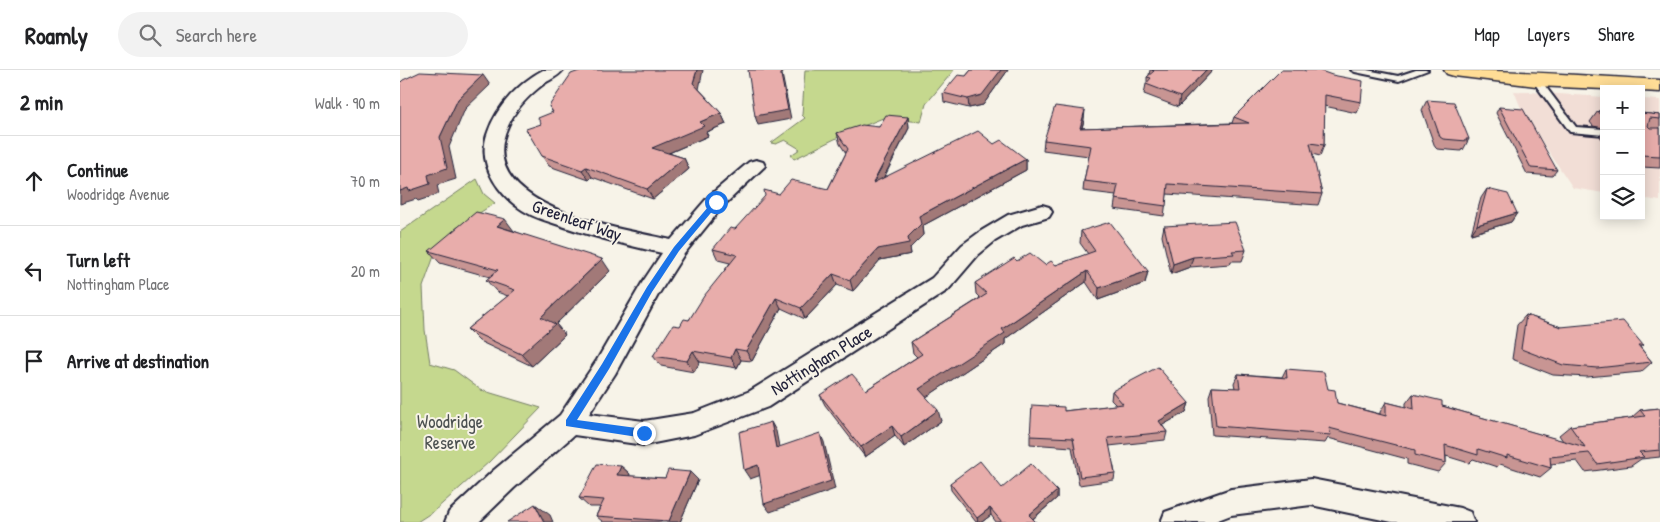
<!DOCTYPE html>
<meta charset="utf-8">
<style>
:root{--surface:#fff;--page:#f2f2f2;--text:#202124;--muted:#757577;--line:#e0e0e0}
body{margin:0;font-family:"Patrick Hand",sans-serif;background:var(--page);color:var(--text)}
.controls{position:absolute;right:15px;top:15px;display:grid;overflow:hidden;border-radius:0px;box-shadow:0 2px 12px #0003}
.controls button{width:45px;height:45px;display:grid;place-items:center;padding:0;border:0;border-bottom:1px solid var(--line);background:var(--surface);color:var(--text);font:25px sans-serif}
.stop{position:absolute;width:15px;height:15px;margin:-11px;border:4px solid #1a73e8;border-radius:50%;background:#fff}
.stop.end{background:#1a73e8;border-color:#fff;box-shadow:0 1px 5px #0008}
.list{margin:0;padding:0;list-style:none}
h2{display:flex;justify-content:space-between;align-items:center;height:65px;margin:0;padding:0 20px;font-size:21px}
h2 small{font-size:16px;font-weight:400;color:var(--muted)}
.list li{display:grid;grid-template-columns:32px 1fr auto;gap:15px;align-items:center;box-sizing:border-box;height:90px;padding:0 20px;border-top:1px solid var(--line)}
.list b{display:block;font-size:19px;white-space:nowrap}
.list p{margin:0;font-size:16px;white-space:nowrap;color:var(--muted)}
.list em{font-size:16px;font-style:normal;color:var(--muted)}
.icon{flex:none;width:28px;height:28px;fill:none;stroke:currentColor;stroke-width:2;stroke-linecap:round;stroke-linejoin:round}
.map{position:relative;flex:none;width:1260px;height:452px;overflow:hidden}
header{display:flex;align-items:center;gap:30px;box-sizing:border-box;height:70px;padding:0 25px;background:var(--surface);border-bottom:1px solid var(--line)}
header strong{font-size:24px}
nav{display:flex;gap:28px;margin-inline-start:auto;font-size:18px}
.search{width:350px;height:45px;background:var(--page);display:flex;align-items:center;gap:12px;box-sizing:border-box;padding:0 18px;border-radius:28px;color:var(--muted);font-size:19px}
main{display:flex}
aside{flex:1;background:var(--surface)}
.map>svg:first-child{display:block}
</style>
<header>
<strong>Roamly</strong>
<div class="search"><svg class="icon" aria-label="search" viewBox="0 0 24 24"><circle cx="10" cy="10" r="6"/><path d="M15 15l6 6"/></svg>Search here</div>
<nav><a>Map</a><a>Layers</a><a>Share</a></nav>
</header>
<main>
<aside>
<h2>2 min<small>Walk · 90 m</small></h2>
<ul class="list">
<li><svg class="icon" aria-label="ahead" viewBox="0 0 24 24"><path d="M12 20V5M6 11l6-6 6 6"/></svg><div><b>Continue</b><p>Woodridge Avenue</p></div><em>70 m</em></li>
<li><svg class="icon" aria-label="left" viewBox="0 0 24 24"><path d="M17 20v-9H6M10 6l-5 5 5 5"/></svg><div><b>Turn left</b><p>Nottingham Place</p></div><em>20 m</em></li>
<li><svg class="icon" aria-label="arrive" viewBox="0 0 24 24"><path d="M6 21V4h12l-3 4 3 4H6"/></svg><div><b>Arrive at destination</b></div></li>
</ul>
</aside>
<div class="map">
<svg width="1260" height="452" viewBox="0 0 1260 452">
<rect width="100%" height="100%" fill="#f7f3e8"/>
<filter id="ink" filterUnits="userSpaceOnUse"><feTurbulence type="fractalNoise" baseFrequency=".02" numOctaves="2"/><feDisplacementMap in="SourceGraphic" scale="10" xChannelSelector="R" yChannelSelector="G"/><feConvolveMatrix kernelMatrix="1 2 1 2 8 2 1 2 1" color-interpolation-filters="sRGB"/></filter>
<g filter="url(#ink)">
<!-- built -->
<g fill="#f2ded6">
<polygon points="1114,21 1204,27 1204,123 1173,118 1123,43"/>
<polygon points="1241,29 1260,30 1260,131 1241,128"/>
</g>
<!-- green -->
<g fill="#c5d88e" stroke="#747d64">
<polygon points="405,0 554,0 526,34 521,52 483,48 451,61 394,89 391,85 400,79 385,70 376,74 371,73 405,48 402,45"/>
<polygon points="77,109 84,124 95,133 56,158 34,186 23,217 25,260 30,293 54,300 81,320 141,338 89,392 34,441 17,452 0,452 0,162"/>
</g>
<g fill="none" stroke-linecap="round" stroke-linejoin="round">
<!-- lane casing -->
<g stroke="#22223b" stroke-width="4">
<g id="lane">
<polygon points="951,0 967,0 998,6 1016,0 1028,0 999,11 955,2"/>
<polygon points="1133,8 1139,8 1176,57 1204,59 1204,65 1170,62 1132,10"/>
</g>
</g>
<!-- street casing -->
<g stroke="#22223b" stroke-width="4">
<g id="street">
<path d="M143 0H163C159 6 151 9 145 13 130 24 115 39 108 56 71 138 221 158 271 170L309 126 349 92 356 90 363 92 365 96 323 136 284 184 258 225 215 304 189 344 244 351 294 343 350 321 532 208 562 175 581 161 608 145 642 135 649 137 652 142 649 147 622 155 595 171 578 185 548 220 368 337 294 365 244 375 174 365 114 418 79 452H45L49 442 94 400 160 345 197 290 242 213 262 183C226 175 190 166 156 154 148 151 139 149 131 145 101 130 75 95 88 62 97 36 119 13 143 0Z"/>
<polygon points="911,409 1060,438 1070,442 1074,452 992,452 911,435 831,445 813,452 761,452 765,442 831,419"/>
</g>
</g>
<!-- primary casing -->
<g stroke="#22223b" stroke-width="3">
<path id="primary" d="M1044 0C1116 0 1188 6 1260 10V22L1241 21V19H1204L1136 16 1054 6 1047 4Z"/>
</g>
<!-- lane -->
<use href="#lane" fill="#f7f3e8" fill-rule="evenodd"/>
<!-- street -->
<use href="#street" fill="#f7f3e8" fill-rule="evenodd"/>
<!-- primary -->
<use href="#primary" fill="#ffdd96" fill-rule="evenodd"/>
</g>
<!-- wall -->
<g fill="#c89593" stroke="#22223b">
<polygon points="571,0 608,0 583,35 569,38 544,32 543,23 566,6"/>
<polygon points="750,0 813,0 778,37 744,24 746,14 747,13 747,7 749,5"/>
<polygon points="881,0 961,32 957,43 924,36 924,75 920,86 912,84 922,124 918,135 767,124 764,146 714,139 716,125 683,121 684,111 689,86 643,80 644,70 684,50 682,58 832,53 834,47"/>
<polygon points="299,19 321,43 326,54 306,62 308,66 269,83 284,88 289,99 253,129 192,107 189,110 149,96 142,86 141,54 153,43 149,36"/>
<polygon points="1027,30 1069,69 1063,80 1062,79 1061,81 1037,79 1035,77 1022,40"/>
<polygon points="1099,37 1157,100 1152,106 1127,104 1096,43"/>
<polygon points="1198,41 1204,41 1204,58 1193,56 1190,52"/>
<polygon points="1241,43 1260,45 1260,98 1241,97"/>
<polygon points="508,47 509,58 484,108 594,74 626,89 626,100 522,156 523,165 510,178 511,184 480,190 453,221 437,215 405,249 381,238 352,291 341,290 337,298 300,292 294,302 261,296 253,286 280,256 289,250 330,193 318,190 313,179 335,159 379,124 428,119 446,83 440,74 437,63 479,57"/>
<polygon points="1204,61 1204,73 1200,66"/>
<polygon points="1087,119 1117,143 1111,152 1071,164 1081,128"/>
<polygon points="764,156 846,180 842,191 831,191 830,194 790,197 771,204 762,166"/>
<polygon points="114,161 210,201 156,254 165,265 132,296 79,271 67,259 108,226 97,222 86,210 90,207 40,193 29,181"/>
<polygon points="681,161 748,201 745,213 698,230 686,212 605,269 605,274 526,327 541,351 504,377 495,366 465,387 425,335 420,325 466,320 517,287 513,283 511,272 580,228 576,224 575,213 617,191 645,195 656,195 688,184 680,173"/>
<polygon points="1126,245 1161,257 1243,275 1240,277 1252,292 1241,302 1187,307 1153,305 1112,289 1117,255"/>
<polygon points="886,299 928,319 937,333 980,344 980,342 986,332 1006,337 1006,333 1013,324 1042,336 1163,371 1159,365 1170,356 1231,348 1240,340 1260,338 1260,387 1241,389 1231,396 1185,402 1177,391 1151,394 1151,398 1140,407 1100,394 1097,397 1073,389 1069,393 1046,386 1046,393 1038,402 1007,394 1007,389 928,368 925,373 812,365 809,326 812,317 835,318 834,313 838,304 882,307"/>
<polygon points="712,321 789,333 786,342 762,355 767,362 765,370 709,376 715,403 714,410 679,415 672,377 630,374 630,366 664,341 716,335 711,330"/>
<polygon points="221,396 230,404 229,406 265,408 290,402 298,410 280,452 203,452 196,446 200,437 189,437 179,428"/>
<polygon points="550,413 602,418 657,421 657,428 633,449 636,452 596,452 591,445 582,452 576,452 551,420"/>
</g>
<!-- shaded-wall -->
<g fill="#a27978" stroke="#22223b">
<polygon points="297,0 303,0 298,24 293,13"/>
<polygon points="380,0 384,0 382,4 391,49 358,55 355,46"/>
<polygon points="601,0 608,0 583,35 569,38 568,29"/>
<polygon points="806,0 813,0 778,37 780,27"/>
<polygon points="83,5 90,15 65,39 49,77 56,109 37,115 39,124 18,131 16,129 0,134 0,121 28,105 40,67 58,29"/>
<polygon points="685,40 684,50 679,68 680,58"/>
<polygon points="321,43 326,54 306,62 308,66 257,88 252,78 300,52"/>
<polygon points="508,47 509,58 475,124 473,113"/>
<polygon points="284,88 289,99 253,129 247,119"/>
<polygon points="626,89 626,100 522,156 523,165 510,178 511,184 480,190 453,221 450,210 478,179 508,167 519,146"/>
<polygon points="186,97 192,107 189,110 182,100"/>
<polygon points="1117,143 1111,152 1071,164 1077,155"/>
<polygon points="105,149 114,161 97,156"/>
<polygon points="793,187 790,197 771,204 773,194"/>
<polygon points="202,189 210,201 156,254 165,265 132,296 121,284 141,247"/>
<polygon points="687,201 686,212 605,269 605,274 522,330 519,319 602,259"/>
<polygon points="748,201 745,213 698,230 699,218"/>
<polygon points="433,204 437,215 405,249 401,238"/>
<polygon points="376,228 381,238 352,291 346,281"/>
<polygon points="335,279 341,290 337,298 331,288"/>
<polygon points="293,281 300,292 294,302 287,291"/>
<polygon points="789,333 786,342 756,359 759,351"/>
<polygon points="538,340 541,351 504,377 501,367"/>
<polygon points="371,352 376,361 381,387 376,378"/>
<polygon points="492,356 495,366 465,387 461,377"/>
<polygon points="420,363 424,372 435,419 370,442 364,434"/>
<polygon points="358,395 364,404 350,409 344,400"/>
<polygon points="221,396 230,404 226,413 217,405"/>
<polygon points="290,402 298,410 280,452 270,452 269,451"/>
<polygon points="657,421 657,428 629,452 629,445"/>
<polygon points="135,434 150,445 153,452 144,452"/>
<polygon points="590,438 591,445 582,452 578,452 577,448"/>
</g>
<!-- building -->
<g fill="#e8adab" stroke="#22223b">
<polygon points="182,0 297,0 293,13 321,43 300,52 304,56 252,78 284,88 247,119 186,97 182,100 142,86 126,59 141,54 138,48 153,42 149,36 171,4"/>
<polygon points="348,0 380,0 388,40 355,46"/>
<polygon points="571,0 601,0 582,25 568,29 543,23 558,5 566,6"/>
<polygon points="752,0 806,0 780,27 746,14 751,8 747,7 754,1"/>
<polygon points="881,0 903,0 906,1 907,0 918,0 932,5 963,11 961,32 925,25 924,75 910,73 922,124 768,114 766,136 715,129 718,115 684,111 691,76 644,70 655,36 685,40 680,58 849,53 834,47"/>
<polygon points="20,2 83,5 58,29 40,67 47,98 28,105 30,114 9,121 8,118 0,121 0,13 3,10"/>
<polygon points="1027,30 1054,32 1069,69 1066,69 1067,71 1043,69 1040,67"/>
<polygon points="1099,37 1123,39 1157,100 1131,98"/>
<polygon points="1198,41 1204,41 1204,45 1201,45"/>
<polygon points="1241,43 1260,45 1260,49 1250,48 1248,56 1250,58 1260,58 1260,86 1241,85"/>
<polygon points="486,45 508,47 473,113 578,61 594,74 601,70 626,89 519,146 521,154 508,167 509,173 478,179 450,210 433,204 401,238 376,228 346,281 335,279 331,288 293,281 287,291 253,286 273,255 280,256 284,249 289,250 304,226 337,185 313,179 330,158 335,159 365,126 364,120 379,124 391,110 428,119 448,79 437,63 462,55 479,57"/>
<polygon points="1087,119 1108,124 1117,143 1077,155"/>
<polygon points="76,142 105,149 97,156 202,189 141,247 155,254 121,284 67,259 115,220 86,210 98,200 29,181"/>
<polygon points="710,152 748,201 699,218 687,201 602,259 605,263 519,319 538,340 501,367 492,356 461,377 420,325 452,304 466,320 522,284 511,272 587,224 575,213 614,188 617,191 630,183 645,195 651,191 656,195 695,181 681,161"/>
<polygon points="835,152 846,180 832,181 834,184 793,187 773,194 764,156"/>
<polygon points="1126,245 1161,257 1223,251 1243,275 1238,275 1252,292 1197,298 1163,295 1121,279"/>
<polygon points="758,297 789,333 759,351 767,362 708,368 715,403 680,407 673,368 630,366 632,335 664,337 664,341 723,334 712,321"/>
<polygon points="886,299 924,302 928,319 935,320 937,333 986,346 986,332 1014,339 1013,324 1042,331 1042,336 1185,377 1170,356 1245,346 1240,340 1260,338 1260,380 1239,382 1244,387 1197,394 1189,383 1150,387 1151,398 1107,385 1107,388 1078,379 1078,385 1045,375 1046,393 1015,385 1015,380 929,358 931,365 816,356 812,317 840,318 838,304 887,308"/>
<polygon points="371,352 376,378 420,363 431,411 364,434 358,395 344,400 339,362"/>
<polygon points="580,391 602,418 631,394 657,421 629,445 636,452 602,452 590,438 577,448 550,413"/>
<polygon points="197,394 221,396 217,405 265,408 268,400 290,402 269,451 196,446 204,430 179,428"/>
<polygon points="135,434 144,452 107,452"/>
</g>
</g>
<!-- route -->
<polygon fill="#1a73e8" points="314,130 320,132 279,181 252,222 209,299 177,350 244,359 247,360 247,366 244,368 166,356 166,350 202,294 247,217 274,177"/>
<g text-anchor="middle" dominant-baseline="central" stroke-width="4" stroke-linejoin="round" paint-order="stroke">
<!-- street labels -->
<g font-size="18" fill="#22223b" stroke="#f7f3e8">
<text transform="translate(177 150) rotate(19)">Greenleaf Way</text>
<text transform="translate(421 290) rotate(-32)">Nottingham Place</text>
</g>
<!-- park labels -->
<g font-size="18" fill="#4b5050" stroke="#f7f3e8">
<text x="50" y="351">Woodridge<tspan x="50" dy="21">Reserve</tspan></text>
</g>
</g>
</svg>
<div class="controls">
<button>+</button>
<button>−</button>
<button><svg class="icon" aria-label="layers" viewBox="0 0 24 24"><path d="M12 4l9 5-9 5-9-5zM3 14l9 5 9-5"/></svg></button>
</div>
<div class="stop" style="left:316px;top:132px"></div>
<div class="stop end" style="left:244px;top:363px"></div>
</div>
</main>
